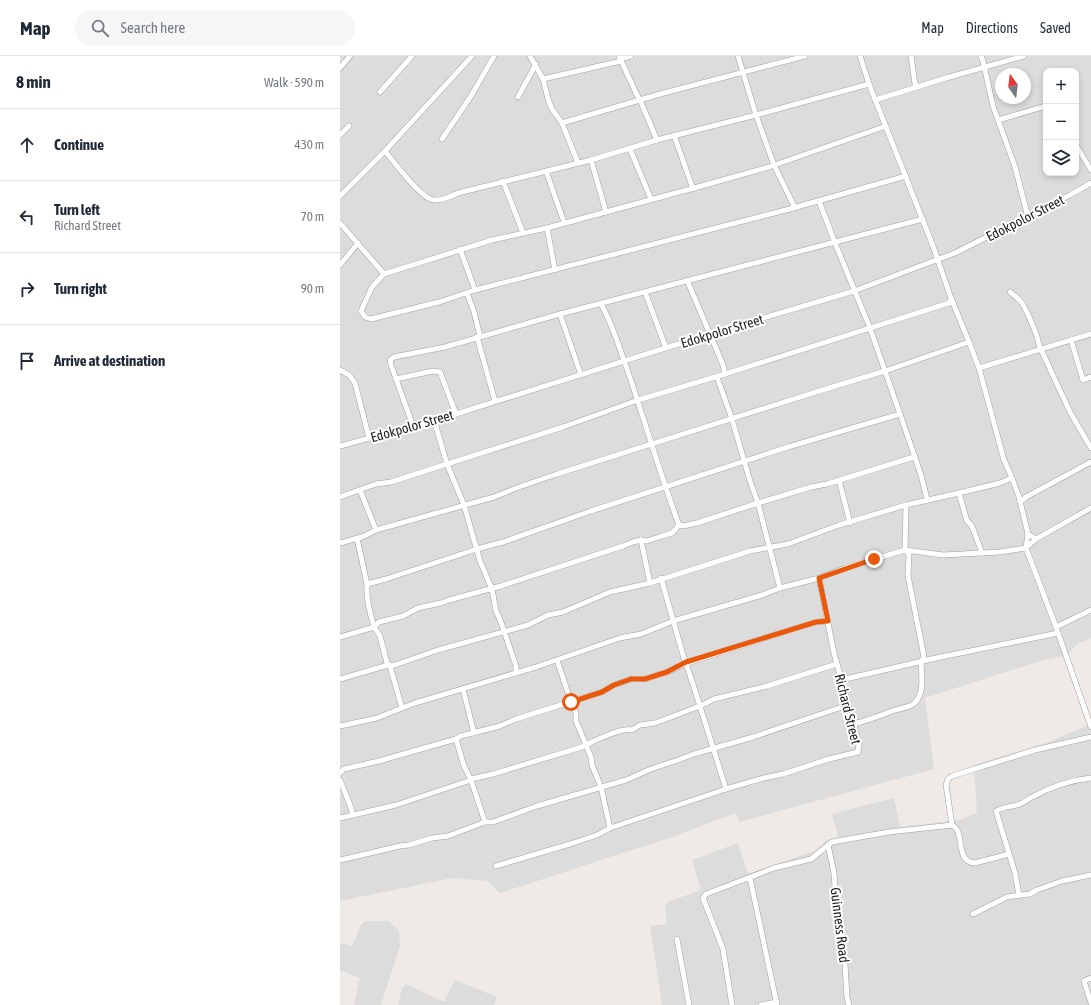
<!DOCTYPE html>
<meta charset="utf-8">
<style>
:root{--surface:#fff;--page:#f6f6f7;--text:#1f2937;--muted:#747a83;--line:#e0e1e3}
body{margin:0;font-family:"Asap Condensed",sans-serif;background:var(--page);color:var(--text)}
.controls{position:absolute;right:12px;top:12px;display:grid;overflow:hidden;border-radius:8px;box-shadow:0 2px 6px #0003}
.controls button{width:36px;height:36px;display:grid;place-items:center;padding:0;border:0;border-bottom:1px solid var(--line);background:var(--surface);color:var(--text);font:20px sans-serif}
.compass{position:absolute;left:655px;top:12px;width:36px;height:36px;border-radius:50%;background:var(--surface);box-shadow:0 2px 6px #0003;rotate:346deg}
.stop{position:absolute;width:12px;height:12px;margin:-9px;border:3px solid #ea580c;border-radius:50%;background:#fff}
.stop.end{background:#ea580c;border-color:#fff;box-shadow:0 1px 4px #0008}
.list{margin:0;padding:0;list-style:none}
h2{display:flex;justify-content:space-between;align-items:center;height:52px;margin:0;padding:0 16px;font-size:17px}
h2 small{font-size:13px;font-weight:400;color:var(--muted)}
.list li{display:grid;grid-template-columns:26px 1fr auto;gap:12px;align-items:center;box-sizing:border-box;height:72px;padding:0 16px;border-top:1px solid var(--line)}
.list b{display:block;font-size:15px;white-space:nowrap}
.list p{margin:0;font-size:13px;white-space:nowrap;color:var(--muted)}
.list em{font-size:13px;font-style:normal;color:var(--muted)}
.icon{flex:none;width:22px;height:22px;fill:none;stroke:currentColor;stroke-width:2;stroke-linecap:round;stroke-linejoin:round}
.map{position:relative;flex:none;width:751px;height:949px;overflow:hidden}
header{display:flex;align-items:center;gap:24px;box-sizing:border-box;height:56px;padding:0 20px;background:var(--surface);border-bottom:1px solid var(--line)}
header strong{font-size:19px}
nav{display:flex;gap:22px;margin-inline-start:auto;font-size:14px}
.search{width:280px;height:36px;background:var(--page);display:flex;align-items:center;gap:10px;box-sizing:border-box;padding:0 14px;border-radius:22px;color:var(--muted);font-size:15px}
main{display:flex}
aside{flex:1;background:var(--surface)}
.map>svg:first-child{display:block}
</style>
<header>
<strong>Map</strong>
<div class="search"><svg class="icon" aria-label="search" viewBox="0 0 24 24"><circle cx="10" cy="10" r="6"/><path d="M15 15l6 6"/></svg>Search here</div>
<nav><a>Map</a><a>Directions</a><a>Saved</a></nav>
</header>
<main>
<aside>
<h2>8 min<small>Walk · 590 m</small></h2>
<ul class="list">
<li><svg class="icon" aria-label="ahead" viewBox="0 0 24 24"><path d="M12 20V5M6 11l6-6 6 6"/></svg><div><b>Continue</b></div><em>430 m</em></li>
<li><svg class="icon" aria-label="left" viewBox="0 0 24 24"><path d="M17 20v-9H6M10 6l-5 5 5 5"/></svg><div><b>Turn left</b><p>Richard Street</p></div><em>70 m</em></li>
<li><svg class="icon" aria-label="right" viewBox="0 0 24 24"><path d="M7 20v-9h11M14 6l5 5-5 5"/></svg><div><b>Turn right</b></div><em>90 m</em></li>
<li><svg class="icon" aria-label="arrive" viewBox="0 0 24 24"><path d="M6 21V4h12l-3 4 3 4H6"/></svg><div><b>Arrive at destination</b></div></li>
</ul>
</aside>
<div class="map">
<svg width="751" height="949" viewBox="0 0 751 949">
<rect width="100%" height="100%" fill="#efeae5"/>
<!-- residential -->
<g fill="#dddcdc" fill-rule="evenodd">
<path d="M0 0H751V582L736 589 728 599 700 605 585 642 594 713 399 766 396 757 332 781 160 837 147 825 112 822 0 845ZM706 15H736V117H706ZM661 18H685V42H661Z"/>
<polygon points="751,668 751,949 322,949 310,870 327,868 325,850 330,845 361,834 352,804 398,787 408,818 474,795 487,784 498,781 492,758 554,742 560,771 619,764 637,757 634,709 708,686"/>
<polygon points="26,865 49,865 59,875 60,890 41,949 14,949 20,922 0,914 0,887 12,890 21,869"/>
<polygon points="115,924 157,941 154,949 58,949 62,932 66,928 104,946"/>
</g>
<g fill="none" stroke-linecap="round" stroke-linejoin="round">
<!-- street casing -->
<g stroke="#a0a0a0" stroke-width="6">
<g id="street">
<polyline points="190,0 203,23 208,43 212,53 222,67 320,38 465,0"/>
<polyline points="279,0 297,39 300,44 317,84"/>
<polyline points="398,0 416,59 434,109 455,152"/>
<polyline points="571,0 575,28 578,31"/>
<polyline points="641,0 643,5 653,50 675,111 688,161"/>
<polyline points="280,3 291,0"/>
<polyline points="0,12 10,0"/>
<polyline points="203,23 281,5"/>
<polyline points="40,36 72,0"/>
<polyline points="178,41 196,8"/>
<polyline points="535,44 606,22 684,0"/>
<polyline points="658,64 706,50"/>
<polyline points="222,67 238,107"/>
<polyline points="0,79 9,70"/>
<polyline points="334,79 353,133"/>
<polyline points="102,83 131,40 154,0"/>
<polyline points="736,89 751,114"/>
<polyline points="290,93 311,143"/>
<polyline points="45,95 132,0"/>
<polyline points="251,104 266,156"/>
<polyline points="206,115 224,166"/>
<polyline points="163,125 183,177"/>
<path d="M0 140 45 95C54 106 81 143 94 144 102 145 111 140 118 137L251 104 317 84 416 59 529 28"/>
<polyline points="0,167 44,218 32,231 21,255 25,261 31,263 99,246 135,234 446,154 566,120"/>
<polyline points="207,172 215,214"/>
<polyline points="120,193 135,234"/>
<polyline points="0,209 18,187"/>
<polyline points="44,218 152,184 207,172 365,129 429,111 546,70"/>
<polyline points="347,224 383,309 385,318"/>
<polyline points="305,236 326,292"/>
<path d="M670 236C674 239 679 243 682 247 688 257 697 277 699 289L730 356 751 392"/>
<polyline points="127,237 134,256 140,280"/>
<path d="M261 248C273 269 279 291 287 313 305 365 320 418 339 469"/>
<polyline points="220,258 241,319"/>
<polyline points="137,281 155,345"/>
<polyline points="731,284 743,324 751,321"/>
<polyline points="639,312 751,278"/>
<polyline points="0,314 9,319 15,327 29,382"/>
<polyline points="377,321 392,363 410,425 418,447 471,431 487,428 574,401"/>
<polyline points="56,323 93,315 100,316 116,358"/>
<polyline points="560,358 581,419 587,443"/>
<polyline points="94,364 107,408 124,449 140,505 152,533 156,555 161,566 176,610 176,617"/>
<polyline points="73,370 51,309 50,304 54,301 105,291 220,258 583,163"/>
<polyline points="0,390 116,358 370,278 514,235 615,197 730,139 751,127"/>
<polyline points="672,422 679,441 688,478 696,483"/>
<polyline points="499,424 510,467"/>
<polyline points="20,434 36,474"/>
<polyline points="619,437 627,465 632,470 642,497"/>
<polyline points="0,441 36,428 51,426 107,408 223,371 298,344 385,318 609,247 611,242 593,190 529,28 520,0"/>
<polyline points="680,446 686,441 751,406"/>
<polyline points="688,478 686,492 716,571 751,671"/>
<polyline points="17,482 27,528 46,523 137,493"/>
<polyline points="301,484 310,527"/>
<polyline points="0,487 22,481 36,474 154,441 179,431 217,418 476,336 545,315 629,286 611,242"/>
<polyline points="137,493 163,486 251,455 448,391 560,358 530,272 495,187 479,145"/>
<polyline points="321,522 343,599 353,628 386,733"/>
<path d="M27 528C26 543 30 557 34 571L39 566 63 560 78 552 101 547 109 544 161 530 283 490 293 486 301 484 307 485 322 480 332 477 339 469 343 470 357 467 418 447 440 532 422 539 333 565 301 578 280 582 196 611 75 647 62 652 50 610"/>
<polyline points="440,532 479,522 505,512 565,494 603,499 660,496 686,492 696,483 751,452"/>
<polyline points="716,571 751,554"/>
<polyline points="0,581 34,571 40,580 47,607 50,610 55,609 98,594 188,569 208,559 223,556 270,536 310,527 410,495 448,488 499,469 566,449 619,437 660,427 672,422 664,404 639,312 629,286"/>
<polyline points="217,604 231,646"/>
<polyline points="0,623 48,609"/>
<polyline points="501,624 596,602 718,577"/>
<polyline points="123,633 134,677"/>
<polyline points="231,646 236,657 236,665 251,701 252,709 261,731 270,772"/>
<path d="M513 668C527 665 539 660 552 655 558 653 566 652 572 649 586 640 581 618 581 605L584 601 568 520 569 498 565 494 566 449"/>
<polyline points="0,670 37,662 62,652"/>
<polyline points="0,717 4,713 39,705 116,683 121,680 160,670 176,663 262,636 274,629 291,623 305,623 327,616 347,607 431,580 476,566 488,565"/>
<path d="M131 723 153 718 242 691C251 686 282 671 292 674L300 669 315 667 360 650 374 643 427 630 497 608"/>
<polyline points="0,724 10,749 13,759"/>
<polyline points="0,762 56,749 131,724 124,710 116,683"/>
<polyline points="145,766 153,766 197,750 286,724 311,713 338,704 354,698 413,681 508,649"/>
<polyline points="612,769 606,729 608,723 612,720 695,694 751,681"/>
<polyline points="488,789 494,817 498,869 505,909 507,941 509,949"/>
<polyline points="0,804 60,790 69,789 92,782 108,780 145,766 131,724"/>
<polyline points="156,810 230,788 257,779 270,772 389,732 424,722 443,718 489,703 518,696 519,688 494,597 479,522"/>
<polyline points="410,822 437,949"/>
<path d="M679 839 675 817 656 755C664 750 673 751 680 748 686 746 689 742 694 740 711 731 732 724 751 722"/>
<polyline points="633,858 667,841 690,838 697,834 722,825 751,819"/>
<polyline points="337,883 349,949"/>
<polyline points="751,922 744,925 751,947"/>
<path d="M392 949 383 893 363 842 366 838 434 812 471 803 492 786 549 776 612 769C626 776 614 806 635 807L669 798"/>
<polyline points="421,949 437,946"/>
</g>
</g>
<!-- street -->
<use href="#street" stroke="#fff" stroke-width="5"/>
</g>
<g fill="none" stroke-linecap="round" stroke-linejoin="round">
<!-- route -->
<polyline stroke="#ea580c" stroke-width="5" points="231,646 262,636 274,629 291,623 305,623 327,616 346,606 476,566 488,565 479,522 534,503"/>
</g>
<g text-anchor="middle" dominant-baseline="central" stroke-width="4" stroke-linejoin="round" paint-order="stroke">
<!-- street labels -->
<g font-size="14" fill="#1f1f1f" stroke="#fff">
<text transform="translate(685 162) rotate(-27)">Edokpolor Street</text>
<text transform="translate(382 275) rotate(-17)">Edokpolor Street</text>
<text transform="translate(72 370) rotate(-16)">Edokpolor Street</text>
<text transform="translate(508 653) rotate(76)">Richard Street</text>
<text transform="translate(500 869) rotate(83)">Guinness Road</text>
</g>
</g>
</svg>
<div class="controls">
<button>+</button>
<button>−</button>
<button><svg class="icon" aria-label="layers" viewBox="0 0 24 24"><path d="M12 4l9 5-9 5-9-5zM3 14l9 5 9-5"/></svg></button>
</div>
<svg class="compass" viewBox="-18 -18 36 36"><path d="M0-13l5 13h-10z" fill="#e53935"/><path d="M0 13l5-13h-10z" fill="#747a83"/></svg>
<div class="stop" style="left:231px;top:646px"></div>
<div class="stop end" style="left:534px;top:503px"></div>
</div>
</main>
